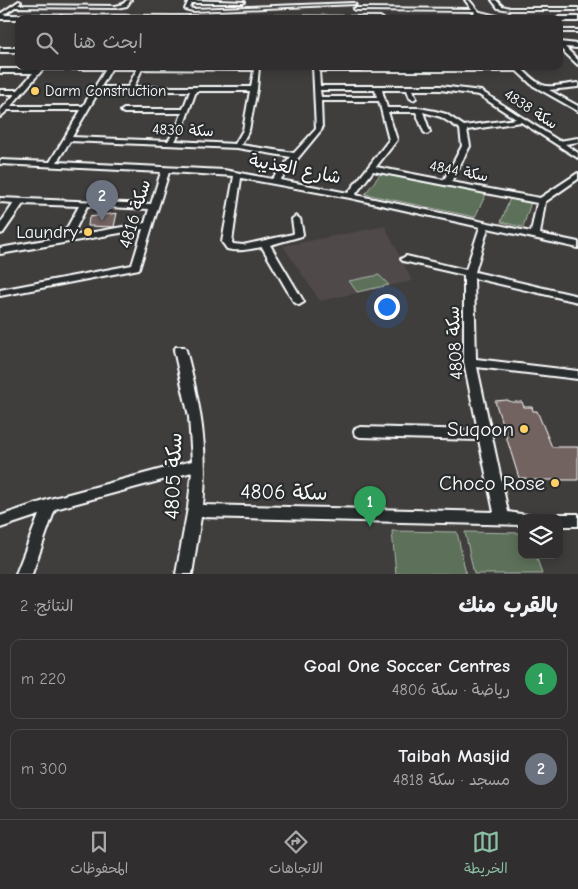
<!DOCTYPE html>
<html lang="ar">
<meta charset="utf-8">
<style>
:root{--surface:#302e2e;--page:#383636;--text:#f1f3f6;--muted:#a8a8aa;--line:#4b4a4a;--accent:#8abfa5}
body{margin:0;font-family:"Comic Neue","Playpen Sans Arabic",sans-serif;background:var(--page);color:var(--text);direction:rtl}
.controls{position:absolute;right:15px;bottom:15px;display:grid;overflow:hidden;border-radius:10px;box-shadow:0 2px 12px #0003}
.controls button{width:45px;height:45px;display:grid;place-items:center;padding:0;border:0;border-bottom:1px solid var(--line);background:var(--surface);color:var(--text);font:25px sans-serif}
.you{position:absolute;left:386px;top:306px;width:18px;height:18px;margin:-12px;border:4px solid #fff;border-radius:50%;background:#1a73e8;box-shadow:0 0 0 8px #1a73e833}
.badge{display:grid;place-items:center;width:32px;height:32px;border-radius:50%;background:var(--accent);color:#fff;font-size:16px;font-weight:700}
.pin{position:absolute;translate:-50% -41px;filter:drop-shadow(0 1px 2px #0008)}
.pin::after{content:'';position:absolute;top:26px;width:18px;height:15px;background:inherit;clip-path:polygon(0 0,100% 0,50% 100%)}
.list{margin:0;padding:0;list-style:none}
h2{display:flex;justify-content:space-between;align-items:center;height:65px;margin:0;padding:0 20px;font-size:21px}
h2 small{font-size:16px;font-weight:400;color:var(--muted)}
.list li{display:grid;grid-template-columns:32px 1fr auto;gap:15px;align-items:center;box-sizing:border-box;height:80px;margin:0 10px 10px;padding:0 10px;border:1px solid var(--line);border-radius:10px}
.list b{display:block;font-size:19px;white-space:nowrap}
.list p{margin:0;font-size:16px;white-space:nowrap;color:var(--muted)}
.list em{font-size:16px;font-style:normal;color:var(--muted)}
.icon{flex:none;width:28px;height:28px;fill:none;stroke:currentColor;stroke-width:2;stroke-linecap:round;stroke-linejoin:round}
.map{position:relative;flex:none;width:578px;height:574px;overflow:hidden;direction:ltr}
.search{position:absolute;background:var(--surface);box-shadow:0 2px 12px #0003;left:15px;right:15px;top:15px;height:55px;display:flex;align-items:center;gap:12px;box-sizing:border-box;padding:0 18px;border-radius:10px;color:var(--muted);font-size:19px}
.sheet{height:245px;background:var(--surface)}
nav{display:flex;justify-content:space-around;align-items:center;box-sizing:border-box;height:70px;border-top:1px solid var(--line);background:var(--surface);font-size:14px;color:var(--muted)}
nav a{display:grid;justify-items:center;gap:2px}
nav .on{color:var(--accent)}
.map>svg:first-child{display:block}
</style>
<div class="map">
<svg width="578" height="574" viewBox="0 0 578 574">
<rect width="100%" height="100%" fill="#403d3d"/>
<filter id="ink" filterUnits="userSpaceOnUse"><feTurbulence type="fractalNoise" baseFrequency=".02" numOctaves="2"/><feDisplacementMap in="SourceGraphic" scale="10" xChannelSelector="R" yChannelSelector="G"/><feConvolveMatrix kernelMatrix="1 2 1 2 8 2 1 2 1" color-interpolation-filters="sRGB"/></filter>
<g filter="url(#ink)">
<!-- built -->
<polygon fill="#4f4848" points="385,226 412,281 320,301 283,246"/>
<!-- green -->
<g fill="#5b705a" stroke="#adb8ac">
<polygon points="381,173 486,194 475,217 365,194"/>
<polygon points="510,198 531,202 523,227 501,222"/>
<polygon points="379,275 389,285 357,292 349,281"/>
<polygon points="392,531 457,532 466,574 396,574"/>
<polygon points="465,532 522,533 522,555 536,555 542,574 474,574"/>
</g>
<!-- building -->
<g fill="#726360" stroke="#fff">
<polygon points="117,213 114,227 88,226 89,217"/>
<polygon points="507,400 512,402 522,402 524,407 532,407 533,411 537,411 552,447 578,447 578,480 527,480 526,478 519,478 495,401"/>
</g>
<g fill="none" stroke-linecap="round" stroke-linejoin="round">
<!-- minor casing -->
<g stroke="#fff" stroke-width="4">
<g id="minor">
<polygon points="127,0 131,0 127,6 116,8 15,7 0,17 0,14 19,1 21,2 18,5 116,6 123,4"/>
<polygon points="189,0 245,2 243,3 192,3 190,8 193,9 354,3 356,4 193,11 185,9"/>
<polygon points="465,0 469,0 485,19 480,19 474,11 355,10 353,9 355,8 472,9"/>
<polygon points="492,0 496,0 502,6 510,8 578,8 578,10 510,10 498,8"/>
<rect x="559" y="30" width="19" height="2"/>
<polygon points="559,42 578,44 578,48 565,47 578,60 578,65 559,47"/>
<rect x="0" y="48" width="19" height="4"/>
<path d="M39 66 259 67 257 89 249 130 241 145 294 153 316 129 313 66H519C545 92 543 87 578 83V87L549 90 578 106V111L532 85 517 71H319L320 86H440L481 91 559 141 578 138V142L565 144 578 153V158L521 122 467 130 470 146 451 182 540 198 578 173V179L545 202 540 234 578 242V248L488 228 475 272 578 296V302L474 278 476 359 578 371V379L477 367 508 512 527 515 529 518H522V525L201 517 192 574H176L188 508 192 472 55 509 32 574H16L39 515 0 528V516L50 499 192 461 189 417 174 350 176 347H184L186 350C200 403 209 450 203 505L494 512 479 440 360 437 355 435 354 432 355 429 360 427 478 430 464 362V275L403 261 401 259 406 256 466 270 480 227 350 198 241 178 232 242 233 244 243 245 293 234 294 233 292 219 296 216 300 219 303 234 302 236 270 245 304 302 299 305 294 302 262 247C249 249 239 252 227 249L222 242 234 176 169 172 139 269 0 296V290L132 265 143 229 0 254V248L62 237 79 206 23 204 3 233 0 234V224L14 203 0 202V198L151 204 161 172 0 164V160L50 162 81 110H8L0 117V111L15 94H0V90H18L33 73H0V69H36ZM43 69H106L83 106H11ZM111 69H137L128 87H101ZM142 69 254 70 251 87H134ZM320 90H375L377 97H321ZM382 90H407L410 98 413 100 416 98 413 90H440L479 95 516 119 464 126 446 114 435 111 419 108H387ZM99 91H190L183 109H124L121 111 124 113H182L177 127 168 141 72 137ZM196 91H250L243 130 235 144 175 141 183 127ZM321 101H379L389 140 348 193 280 180 322 129ZM388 112H416L424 132 427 134 430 132 423 112 441 117 460 129 462 146 444 180 376 167 397 140ZM70 141 237 148 291 157 272 179 224 170 57 162ZM373 171 537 203 531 232 355 195ZM87 206 149 209 145 223 72 236Z"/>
<polygon points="559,514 578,514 578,526 559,526 559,518 553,518 554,516"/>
</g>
</g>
<!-- major casing -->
<g stroke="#fff" stroke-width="4">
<g id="major">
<polygon points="476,11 509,19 488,19 479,16 471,19 459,19 473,15"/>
<polygon points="0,15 380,17 383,19 0,19"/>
<polygon points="559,17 578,17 578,21 559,21 559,19 556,19"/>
</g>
</g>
<!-- minor -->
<use href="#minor" fill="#2a2d2e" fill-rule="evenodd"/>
<!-- major -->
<use href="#major" fill="#2a2d2e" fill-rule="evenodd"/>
</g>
</g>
<!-- markers -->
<g fill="#ffd166" stroke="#2a2d2e" stroke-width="2">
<circle cx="35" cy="91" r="5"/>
<circle cx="88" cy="232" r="5"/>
<circle cx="524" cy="429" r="5"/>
<circle cx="555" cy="483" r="5"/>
</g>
<g text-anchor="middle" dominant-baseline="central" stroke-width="4.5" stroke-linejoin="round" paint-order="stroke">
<!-- far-poi labels -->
<g font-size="15" fill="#fff" stroke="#2a2d2e" text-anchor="start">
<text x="45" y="91">Darm Construction</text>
</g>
<!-- far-street labels -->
<g font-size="15" fill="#fff" stroke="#2a2d2e">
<text transform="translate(531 109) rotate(33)">سكة 4838</text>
<text transform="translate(183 130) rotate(2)">سكة 4830</text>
<text transform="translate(459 171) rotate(11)">سكة 4844</text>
</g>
<!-- street labels -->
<g font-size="18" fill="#fff" stroke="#2a2d2e">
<text transform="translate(295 169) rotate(11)">شارع العذيبة</text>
<text transform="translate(135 214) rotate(-73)">سكة 4816</text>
<text transform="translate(455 343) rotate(-93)">سكة 4808</text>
</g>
<!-- poi labels -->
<g font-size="18" fill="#fff" stroke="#2a2d2e" text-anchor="end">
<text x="78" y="232">Laundry</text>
</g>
<!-- near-poi labels -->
<g font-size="21" fill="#fff" stroke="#2a2d2e" text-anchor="end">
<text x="514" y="429">Suqoon</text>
<text x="545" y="483">Choco Rose</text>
</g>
<!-- near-street labels -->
<g font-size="21" fill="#fff" stroke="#2a2d2e">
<text transform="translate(173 476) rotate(-88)">سكة 4805</text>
<text transform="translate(284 492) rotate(1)">سكة 4806</text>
</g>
</g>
</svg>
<div class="controls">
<button><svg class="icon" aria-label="layers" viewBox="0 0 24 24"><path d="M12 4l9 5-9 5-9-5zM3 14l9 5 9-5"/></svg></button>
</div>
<div class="you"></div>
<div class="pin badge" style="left:370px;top:527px;background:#2e9e5b">1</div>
<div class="pin badge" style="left:102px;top:221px;background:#6b7280">2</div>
<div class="search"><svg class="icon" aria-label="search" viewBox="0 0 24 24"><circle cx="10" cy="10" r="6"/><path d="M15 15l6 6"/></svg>ابحث هنا</div>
</div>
<section class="sheet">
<h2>بالقرب منك<small>النتائج: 2</small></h2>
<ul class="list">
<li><span class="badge" style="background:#2e9e5b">1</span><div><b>Goal One Soccer Centres</b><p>رياضة · سكة 4806</p></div><em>220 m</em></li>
<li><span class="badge" style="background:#6b7280">2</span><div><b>Taibah Masjid</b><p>مسجد · سكة 4818</p></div><em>300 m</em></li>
</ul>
</section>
<nav>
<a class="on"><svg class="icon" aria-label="map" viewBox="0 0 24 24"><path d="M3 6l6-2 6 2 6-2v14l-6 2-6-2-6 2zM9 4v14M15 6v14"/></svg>الخريطة</a>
<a><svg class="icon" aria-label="directions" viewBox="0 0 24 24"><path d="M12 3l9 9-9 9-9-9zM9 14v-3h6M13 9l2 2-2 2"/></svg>الاتجاهات</a>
<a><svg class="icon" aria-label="saved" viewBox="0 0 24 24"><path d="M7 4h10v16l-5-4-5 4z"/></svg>المحفوظات</a>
</nav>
